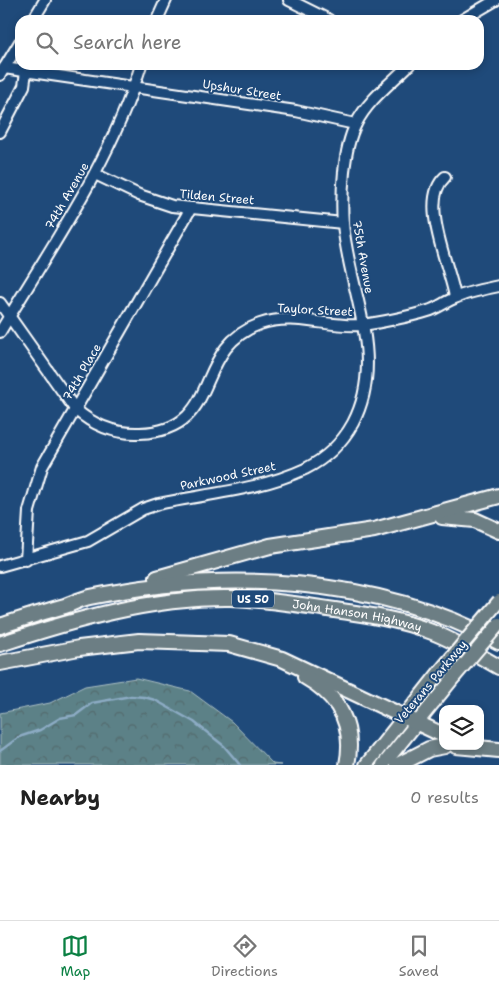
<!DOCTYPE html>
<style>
:root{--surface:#fff;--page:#f2f2f2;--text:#222;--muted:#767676;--line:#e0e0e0;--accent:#0b8043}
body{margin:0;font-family:"Shantell Sans",sans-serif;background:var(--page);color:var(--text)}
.controls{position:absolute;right:15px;bottom:15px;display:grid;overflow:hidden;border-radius:10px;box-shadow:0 2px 8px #0003}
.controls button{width:45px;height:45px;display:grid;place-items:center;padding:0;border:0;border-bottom:1px solid var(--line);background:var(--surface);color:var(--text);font:25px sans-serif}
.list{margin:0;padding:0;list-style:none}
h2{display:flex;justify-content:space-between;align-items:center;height:65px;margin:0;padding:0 20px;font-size:21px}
h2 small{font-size:16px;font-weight:400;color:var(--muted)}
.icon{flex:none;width:28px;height:28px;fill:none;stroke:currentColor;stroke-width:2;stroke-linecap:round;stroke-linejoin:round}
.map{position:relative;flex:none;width:499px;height:765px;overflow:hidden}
.search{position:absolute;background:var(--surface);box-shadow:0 2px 8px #0003;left:15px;right:15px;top:15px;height:55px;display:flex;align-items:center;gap:12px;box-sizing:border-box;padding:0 18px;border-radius:15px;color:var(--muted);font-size:19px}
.sheet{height:155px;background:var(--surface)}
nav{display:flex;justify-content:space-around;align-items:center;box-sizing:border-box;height:70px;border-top:1px solid var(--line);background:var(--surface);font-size:14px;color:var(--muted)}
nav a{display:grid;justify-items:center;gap:2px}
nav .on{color:var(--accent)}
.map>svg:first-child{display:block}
</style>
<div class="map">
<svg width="499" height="765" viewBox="0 0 499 765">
<defs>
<pattern id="forest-crowns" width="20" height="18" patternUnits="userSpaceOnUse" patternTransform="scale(1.25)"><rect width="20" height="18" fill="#5b8187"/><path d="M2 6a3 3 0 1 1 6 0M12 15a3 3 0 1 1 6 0" fill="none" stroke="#54696c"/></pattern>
</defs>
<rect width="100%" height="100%" fill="#1f4a7a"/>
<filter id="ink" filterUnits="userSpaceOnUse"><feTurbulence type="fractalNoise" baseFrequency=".02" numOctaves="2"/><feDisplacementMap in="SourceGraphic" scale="10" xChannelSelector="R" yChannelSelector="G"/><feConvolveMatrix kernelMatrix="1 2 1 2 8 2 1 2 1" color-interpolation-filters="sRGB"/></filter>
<g filter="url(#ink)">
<!-- forest -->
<polygon fill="url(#forest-crowns)" stroke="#adc0c3" points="136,678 190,691 232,722 273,764 281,765 0,765 0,713 50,703 85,686"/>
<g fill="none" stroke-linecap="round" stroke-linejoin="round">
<!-- stream -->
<polyline stroke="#8dacc5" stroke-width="2.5" points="0,751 19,737 40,730 60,718 76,715 92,703 131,696 144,697 155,700 194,722 224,746 240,765"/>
<!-- minor casing -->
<g stroke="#fff" stroke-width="14">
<g id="minor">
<polyline points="289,0 329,20"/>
<polyline points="33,20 45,0"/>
<polyline points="157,20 166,0"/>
<polyline points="462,20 496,0"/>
<polyline points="4,68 296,111 355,124"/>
<polyline points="0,75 20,42"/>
<polyline points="0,132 24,86 27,65"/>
<polyline points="95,174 139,195 172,206 343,223"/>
<path d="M445 177C418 201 450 266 455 297"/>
<path d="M0 303 75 409C94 426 115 434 140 433 225 430 190 349 260 324 294 312 328 328 362 325 378 323 412 316 428 311 438 308 446 301 455 298 468 292 485 289 499 286"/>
<path d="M0 332C52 245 111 162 141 65"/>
<polyline points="26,560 29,511 42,467 191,208"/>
<path d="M0 566 88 541 143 509 158 504C206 494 260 490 305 469 325 459 342 443 353 423 387 358 349 291 343 224 341 196 343 149 356 124 367 101 391 83 409 65"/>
</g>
</g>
<!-- major casing -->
<g stroke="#fff" stroke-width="16">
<g id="major">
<polyline points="366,765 441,670"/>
<polyline points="383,765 454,677"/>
</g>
</g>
<!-- highway casing -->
<g stroke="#fff" stroke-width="18">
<g id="highway">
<polyline points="442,517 475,520 499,531"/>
<polyline points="157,578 270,546 374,530 499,496"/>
<path d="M0 626C22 619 43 612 65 606 73 603 81 599 90 597 223 569 377 576 499 642"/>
<path id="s1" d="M0 644C73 620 153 597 230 598 263 599 296 604 328 609 363 614 399 619 432 632 456 641 477 655 499 667"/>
<polyline points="0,663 79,648 139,641 229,644 282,659 443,735"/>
<path d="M305 677C339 696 355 726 347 765"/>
<polyline points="456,746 499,750"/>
<polyline points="398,765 429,749 445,746"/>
</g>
</g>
<!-- minor -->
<use href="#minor" stroke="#1f4a7a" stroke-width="10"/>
<!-- major -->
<use href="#major" stroke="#6c7e84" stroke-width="12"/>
<!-- highway -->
<use href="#highway" stroke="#6c7e84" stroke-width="14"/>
<!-- major-bridge casing -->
<g stroke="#fff" stroke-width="16" stroke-linecap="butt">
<g id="major-bridge">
<polyline points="441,670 499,601"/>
<polyline points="454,677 499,624"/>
</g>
</g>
<!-- major-bridge -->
<use href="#major-bridge" stroke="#6c7e84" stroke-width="12"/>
</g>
</g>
<g text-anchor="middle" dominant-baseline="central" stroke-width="4" stroke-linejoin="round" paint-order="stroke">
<!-- shield labels -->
<rect fill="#1f4a7a" stroke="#bcc9d7" stroke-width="1" x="232" y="590.5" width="42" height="17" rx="4"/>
<g font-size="11" font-weight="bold" fill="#fff">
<text x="253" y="599">US 50</text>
</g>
<!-- street labels -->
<g font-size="12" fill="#fff" stroke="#1f4a7a">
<text transform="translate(242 90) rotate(9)">Upshur Street</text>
<text transform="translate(67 196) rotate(-60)">74th Avenue</text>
<text transform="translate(217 197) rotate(5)">Tilden Street</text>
<text transform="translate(363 257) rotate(80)">75th Avenue</text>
<text transform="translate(315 310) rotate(3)">Taylor Street</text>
<text transform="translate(82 372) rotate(-60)">74th Place</text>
<text transform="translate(228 476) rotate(-12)">Parkwood Street</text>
<text stroke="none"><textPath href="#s1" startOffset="364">John Hanson Highway</textPath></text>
<text transform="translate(431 682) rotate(-50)">Veterans Parkway</text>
</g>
</g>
</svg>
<div class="controls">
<button><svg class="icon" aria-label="layers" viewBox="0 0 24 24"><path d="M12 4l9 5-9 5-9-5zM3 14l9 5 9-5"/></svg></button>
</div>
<div class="search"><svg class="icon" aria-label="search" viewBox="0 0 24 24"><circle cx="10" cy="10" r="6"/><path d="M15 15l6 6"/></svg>Search here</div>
</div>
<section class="sheet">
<h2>Nearby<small>0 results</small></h2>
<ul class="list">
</ul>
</section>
<nav>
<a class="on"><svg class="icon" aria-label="map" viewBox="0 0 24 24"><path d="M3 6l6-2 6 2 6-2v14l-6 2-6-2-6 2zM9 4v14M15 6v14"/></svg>Map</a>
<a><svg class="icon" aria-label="directions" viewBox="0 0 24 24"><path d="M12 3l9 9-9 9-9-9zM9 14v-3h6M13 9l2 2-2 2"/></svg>Directions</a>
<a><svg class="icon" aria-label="saved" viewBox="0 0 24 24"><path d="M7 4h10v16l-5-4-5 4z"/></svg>Saved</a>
</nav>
